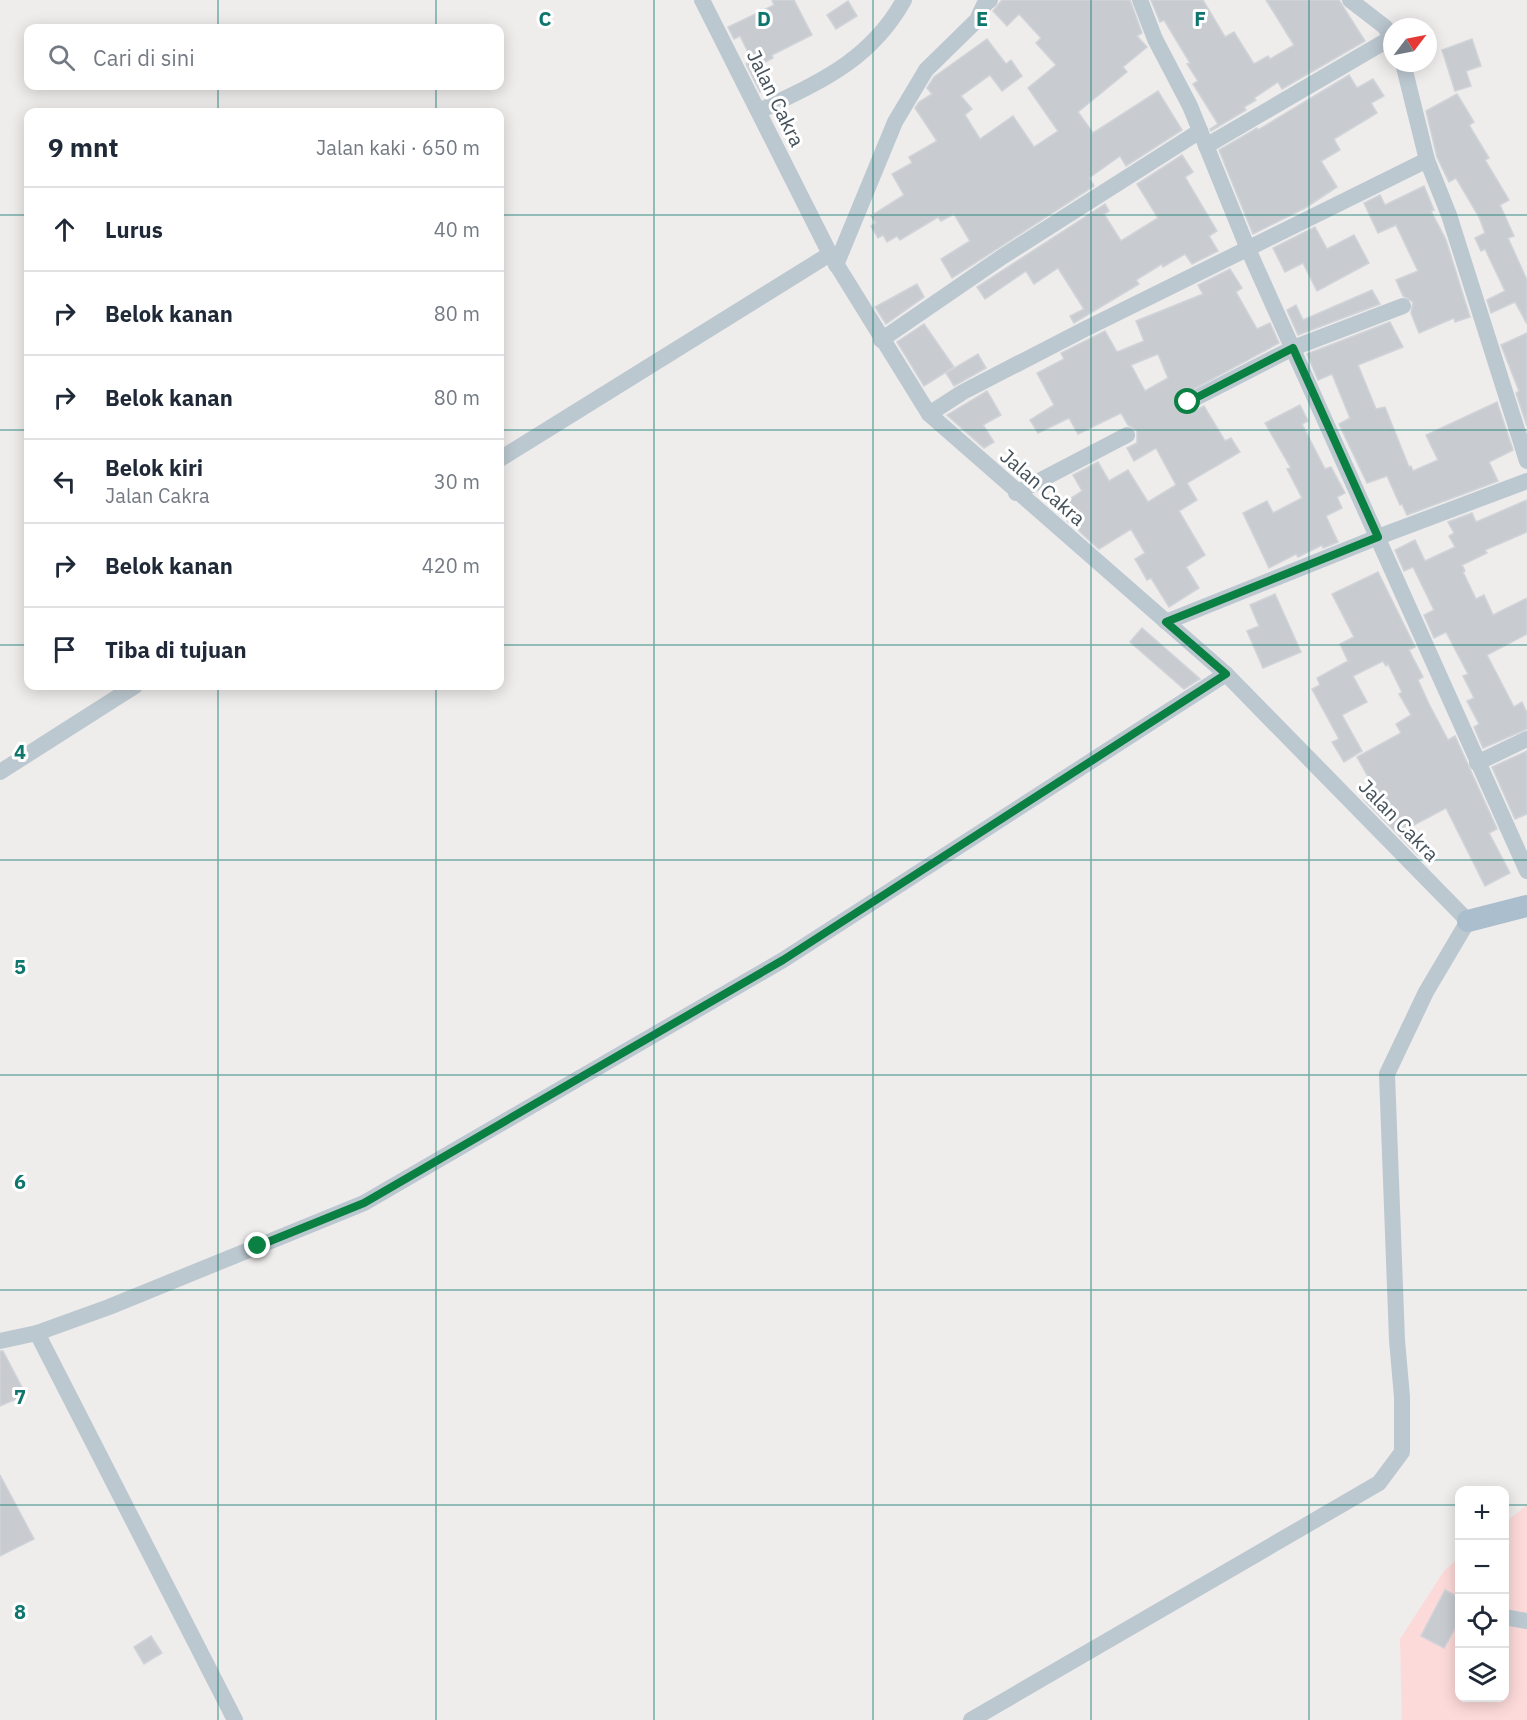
<!DOCTYPE html>
<html lang="id">
<meta charset="utf-8">
<style>
:root{--surface:#fff;--page:#f6f6f7;--text:#1f2937;--muted:#747a83;--line:#e0e1e3}
body{margin:0;font-family:"IBM Plex Sans",sans-serif;background:var(--page);color:var(--text)}
.controls{position:absolute;right:18px;bottom:18px;display:grid;overflow:hidden;border-radius:12px;box-shadow:0 3px 15px #0003}
.controls button{width:54px;height:54px;display:grid;place-items:center;padding:0;border:0;border-bottom:2px solid var(--line);background:var(--surface);color:var(--text);font:30px sans-serif}
.compass{position:absolute;left:1383px;top:18px;width:54px;height:54px;border-radius:50%;background:var(--surface);box-shadow:0 3px 15px #0003;rotate:58deg}
.stop{position:absolute;width:18px;height:18px;margin:-14px;border:4px solid #0b8043;border-radius:50%;background:#fff}
.stop.end{background:#0b8043;border-color:#fff;box-shadow:0 2px 6px #0008}
.list{margin:0;padding:0;list-style:none}
h2{display:flex;justify-content:space-between;align-items:center;height:78px;margin:0;padding:0 24px;font-size:26px}
h2 small{font-size:20px;font-weight:400;color:var(--muted)}
.list li{display:grid;grid-template-columns:39px 1fr auto;gap:18px;align-items:center;box-sizing:border-box;height:84px;padding:0 24px;border-top:2px solid var(--line)}
.list b{display:block;font-size:22px;white-space:nowrap}
.list p{margin:0;font-size:20px;white-space:nowrap;color:var(--muted)}
.list em{font-size:20px;font-style:normal;color:var(--muted)}
.icon{flex:none;width:33px;height:33px;fill:none;stroke:currentColor;stroke-width:2;stroke-linecap:round;stroke-linejoin:round}
.map{position:relative;flex:none;width:1527px;height:1720px;overflow:hidden}
.search{position:absolute;background:var(--surface);box-shadow:0 3px 15px #0003;left:24px;top:24px;width:480px;height:66px;display:flex;align-items:center;gap:15px;box-sizing:border-box;padding:0 21px;border-radius:12px;color:var(--muted);font-size:22px}
.panel{position:absolute;background:var(--surface);box-shadow:0 3px 15px #0003;left:24px;top:108px;width:480px;height:582px;border-radius:12px}
.map>svg:first-child{display:block}
</style>
<div class="map">
<svg width="1527" height="1720" viewBox="0 0 1527 1720">
<rect width="100%" height="100%" fill="#efecec"/>
<!-- medical -->
<polygon fill="#fcdad9" points="1527,1505 1527,1720 1402,1720 1400,1639 1444,1571 1459,1558 1460,1698 1504,1698 1505,1523"/>
<!-- building -->
<g fill="#c8ccd1" stroke="#d0d3d8" stroke-width="1.5" fill-rule="evenodd">
<polygon points="772,0 794,0 812,35 772,55 773,58 756,67 767,89 760,92 746,64 752,60 740,36 734,39 728,27 774,5"/>
<polygon points="1002,0 1130,0 1142,33 1137,36 1147,47 1123,67 1127,72 1078,112 1093,133 1158,91 1182,130 1126,166 1120,156 1089,178 1094,186 952,278 941,259 970,241 954,214 941,221 938,217 900,240 897,236 887,242 883,235 878,238 871,226 876,223 871,216 904,195 892,174 912,163 909,157 937,141 915,108 919,102 932,94 927,88 934,77 987,39 1006,64 1011,60 1022,76 1002,91 990,75 961,96 972,109 965,115 980,139 1013,116 1034,147 1058,131 1028,88 1056,65 1036,43 1041,38 1019,14 1007,26 993,11"/>
<polygon points="1151,0 1203,0 1225,37 1234,32 1254,64 1268,56 1270,59 1294,45 1266,0 1339,0 1365,41 1282,89 1278,82 1254,98 1256,100 1244,107 1246,110 1211,131 1210,129 1218,124 1193,84 1198,81 1187,64 1190,63 1164,20 1160,22"/>
<polygon points="848,1 857,16 836,29 827,15"/>
<polygon points="1472,39 1481,66 1466,71 1471,86 1455,91 1442,50"/>
<polygon points="1349,75 1357,88 1373,79 1384,96 1371,103 1377,113 1334,139 1340,150 1321,161 1337,187 1305,208 1253,234 1219,150 1257,128 1258,130"/>
<polygon points="1457,94 1474,122 1469,125 1489,158 1485,160 1509,200 1500,205 1514,236 1508,238 1527,280 1527,324 1515,302 1491,313 1487,300 1505,291 1485,249 1481,251 1475,238 1485,233 1479,217 1456,178 1449,182 1437,157 1426,111"/>
<polygon points="1182,155 1193,172 1185,177 1217,231 1209,236 1218,251 1192,264 1185,254 1163,267 1162,264 1136,280 1139,284 1074,323 1070,316 1084,309 1058,268 1034,284 1026,271 985,299 977,287 1105,204 1109,211 1104,214 1121,241 1158,218 1137,184"/>
<polygon points="1424,186 1434,210 1431,211 1446,240 1470,317 1455,322 1454,318 1419,333 1411,313 1413,302 1403,296 1396,280 1418,271 1396,225 1378,233 1364,203 1380,195 1385,205"/>
<polygon points="1315,227 1327,249 1354,235 1369,263 1317,291 1303,263 1285,272 1273,248"/>
<path d="M1230 269 1242 288 1236 292 1257 329 1270 323 1279 343 1179 397 1178 406 1183 411 1192 412 1204 406 1225 441 1231 438 1240 452 1187 483 1197 500 1179 511 1205 555 1186 567 1199 588 1169 607 1151 578 1147 580 1135 559 1145 553 1131 529 1099 549 1080 532 1074 522 1071 524 1054 509 1082 491 1073 475 1098 462 1109 481 1128 470 1148 502 1176 485 1156 448 1134 461 1127 448 1137 443V431L1128 425 1121 413 1078 434 1069 418 1038 433 1030 420 1054 405 1037 373 1064 359 1061 353 1105 331 1117 352 1144 341 1136 321 1203 294 1198 285ZM1158 354 1168 378 1145 391 1131 365Z"/>
<polygon points="917,284 924,297 886,324 875,307"/>
<polygon points="1372,290 1380,304 1298,335 1287,310 1296,305 1303,320"/>
<polygon points="1390,322 1403,347 1358,365 1376,409 1385,407 1409,467 1411,466 1413,471 1438,460 1426,435 1497,402 1513,450 1489,462 1498,481 1407,515 1402,504 1400,505 1387,476 1367,483 1339,424 1350,418 1332,374 1318,380 1307,354"/>
<polygon points="924,324 954,367 924,386 897,342"/>
<polygon points="1527,333 1527,426 1516,393 1519,391 1501,345"/>
<polygon points="978,354 986,368 954,386 946,373"/>
<polygon points="987,391 1001,415 983,425 994,442 984,448 947,415"/>
<polygon points="1300,405 1308,421 1302,424 1305,430 1325,469 1331,467 1345,493 1337,497 1342,508 1326,516 1338,542 1323,548 1322,545 1298,557 1296,554 1269,568 1243,513 1267,501 1273,513 1302,498 1287,469 1291,468 1265,423"/>
<polygon points="1527,500 1527,532 1485,550 1487,553 1462,565 1465,571 1463,572 1476,599 1484,595 1493,615 1527,598 1527,634 1487,655 1514,707 1522,702 1527,713 1527,729 1483,748 1474,727 1479,724 1467,701 1474,698 1463,676 1468,674 1446,632 1434,638 1424,615 1434,610 1413,567 1404,571 1395,550 1415,540 1425,561 1455,547 1449,536 1454,533 1448,522 1472,513 1476,522"/>
<polygon points="1378,572 1415,647 1409,650 1423,677 1418,680 1429,704 1448,740 1455,736 1497,829 1489,833 1510,873 1485,886 1446,808 1410,827 1425,851 1418,855 1364,800 1377,793 1357,757 1401,733 1396,724 1411,715 1399,694 1402,692 1388,664 1386,666 1383,661 1353,676 1367,702 1342,715 1362,751 1344,762 1332,742 1339,739 1312,689 1320,685 1317,678 1348,661 1340,644 1354,637 1332,594"/>
<polygon points="1275,594 1301,652 1263,668 1247,631 1259,626 1250,605"/>
<polygon points="1142,628 1200,679 1184,689 1130,642"/>
<polygon points="1527,751 1527,814 1515,819 1492,767"/>
<polygon points="0,1351 3,1351 26,1395 0,1406"/>
<polygon points="0,1475 34,1539 0,1556"/>
<polygon points="1445,1590 1460,1598 1460,1619 1444,1648 1421,1636"/>
<polygon points="151,1636 162,1653 144,1664 134,1647"/>
</g>
<g fill="none" stroke-linecap="round" stroke-linejoin="round">
<!-- minor -->
<g stroke="#bcc8d0" stroke-width="16">
<polyline points="702,0 830,254 929,414 1226,674 1468,921 1426,992 1387,1074 1397,1340 1402,1397 1402,1452 1379,1483 971,1720"/>
<polyline points="1140,0 1155,39 1190,106 1248,249 1527,871"/>
<polyline points="1350,0 1385,27 1392,39"/>
<polyline points="1403,63 1427,160 1449,215 1527,461"/>
<path d="M759 111C819 82 870 61 904 0"/>
<polyline points="1206,146 1391,38"/>
<polyline points="836,265 895,122 926,70 977,20 984,5 990,0"/>
<polyline points="881,340 1002,257 1200,131"/>
<polyline points="1188,402 1293,348 1403,306"/>
<polyline points="929,414 963,392 1087,328 1427,160"/>
<polyline points="500,459 830,254"/>
<polyline points="1016,493 1127,435"/>
<polyline points="1166,622 1378,537 1527,481"/>
<polyline points="1477,763 1527,739"/>
<polyline points="0,772 135,686"/>
<polyline points="37,1333 235,1720"/>
<polyline points="0,1341 37,1333 109,1307 364,1203 783,960 1226,674"/>
<polyline points="1504,1617 1527,1621"/>
</g>
<!-- major -->
<polyline stroke="#aabecd" stroke-width="22" points="1468,921 1527,906"/>
</g>
<g fill="none" stroke-linecap="round" stroke-linejoin="round">
<!-- route -->
<polyline stroke="#0b8043" stroke-width="8" points="258,1246 364,1203 783,960 1226,674 1166,622 1378,537 1293,348 1188,402"/>
</g>
<!-- grid -->
<path fill="none" stroke="#0f766e" stroke-width="1.5" stroke-opacity="0.55" d="M218 0V28M436 0V28M654 0V1720M873 0V1720M1091 0V1720M1309 0V1720M218 86V112M436 86V112M0 215H28M500 215H1527M0 430H28M500 430H1527M0 645H28M500 645H1527M218 686V1720M436 686V1720M0 860H1527M0 1075H1527M0 1290H1527M0 1505H1460M1504 1505H1527"/>
<g text-anchor="middle" dominant-baseline="central" stroke-width="6" stroke-linejoin="round" paint-order="stroke">
<!-- street labels -->
<g font-size="20" fill="#44515a" stroke="#fff">
<text transform="translate(776 98) rotate(64)">Jalan Cakra</text>
<text transform="translate(1043 487) rotate(41)">Jalan Cakra</text>
<text transform="translate(1399 820) rotate(46)">Jalan Cakra</text>
</g>
</g>
<g font-size="20" text-anchor="middle" font-weight="bold" fill="#0f766e" stroke="#fff" stroke-width="6" stroke-linejoin="round" paint-order="stroke">
<text x="545" y="26">C</text>
<text x="764" y="26">D</text>
<text x="982" y="26">E</text>
<text x="1200" y="26">F</text>
<text x="20" y="759">4</text>
<text x="20" y="974">5</text>
<text x="20" y="1189">6</text>
<text x="20" y="1404">7</text>
<text x="20" y="1619">8</text>
</g>
</svg>
<div class="controls">
<button>+</button>
<button>−</button>
<button><svg class="icon" aria-label="locate" viewBox="0 0 24 24"><circle cx="12" cy="12" r="6"/><path d="M12 2v4M12 18v4M2 12h4M18 12h4"/></svg></button>
<button><svg class="icon" aria-label="layers" viewBox="0 0 24 24"><path d="M12 4l9 5-9 5-9-5zM3 14l9 5 9-5"/></svg></button>
</div>
<svg class="compass" viewBox="-18 -18 36 36"><path d="M0-13l5 13h-10z" fill="#e53935"/><path d="M0 13l5-13h-10z" fill="#747a83"/></svg>
<div class="stop" style="left:1188px;top:402px"></div>
<div class="stop end" style="left:258px;top:1246px"></div>
<div class="search"><svg class="icon" aria-label="search" viewBox="0 0 24 24"><circle cx="10" cy="10" r="6"/><path d="M15 15l6 6"/></svg>Cari di sini</div>
<section class="panel">
<h2>9 mnt<small>Jalan kaki · 650 m</small></h2>
<ul class="list">
<li><svg class="icon" aria-label="ahead" viewBox="0 0 24 24"><path d="M12 20V5M6 11l6-6 6 6"/></svg><div><b>Lurus</b></div><em>40 m</em></li>
<li><svg class="icon" aria-label="right" viewBox="0 0 24 24"><path d="M7 20v-9h11M14 6l5 5-5 5"/></svg><div><b>Belok kanan</b></div><em>80 m</em></li>
<li><svg class="icon" aria-label="right" viewBox="0 0 24 24"><path d="M7 20v-9h11M14 6l5 5-5 5"/></svg><div><b>Belok kanan</b></div><em>80 m</em></li>
<li><svg class="icon" aria-label="left" viewBox="0 0 24 24"><path d="M17 20v-9H6M10 6l-5 5 5 5"/></svg><div><b>Belok kiri</b><p>Jalan Cakra</p></div><em>30 m</em></li>
<li><svg class="icon" aria-label="right" viewBox="0 0 24 24"><path d="M7 20v-9h11M14 6l5 5-5 5"/></svg><div><b>Belok kanan</b></div><em>420 m</em></li>
<li><svg class="icon" aria-label="arrive" viewBox="0 0 24 24"><path d="M6 21V4h12l-3 4 3 4H6"/></svg><div><b>Tiba di tujuan</b></div></li>
</ul>
</section>
</div>
